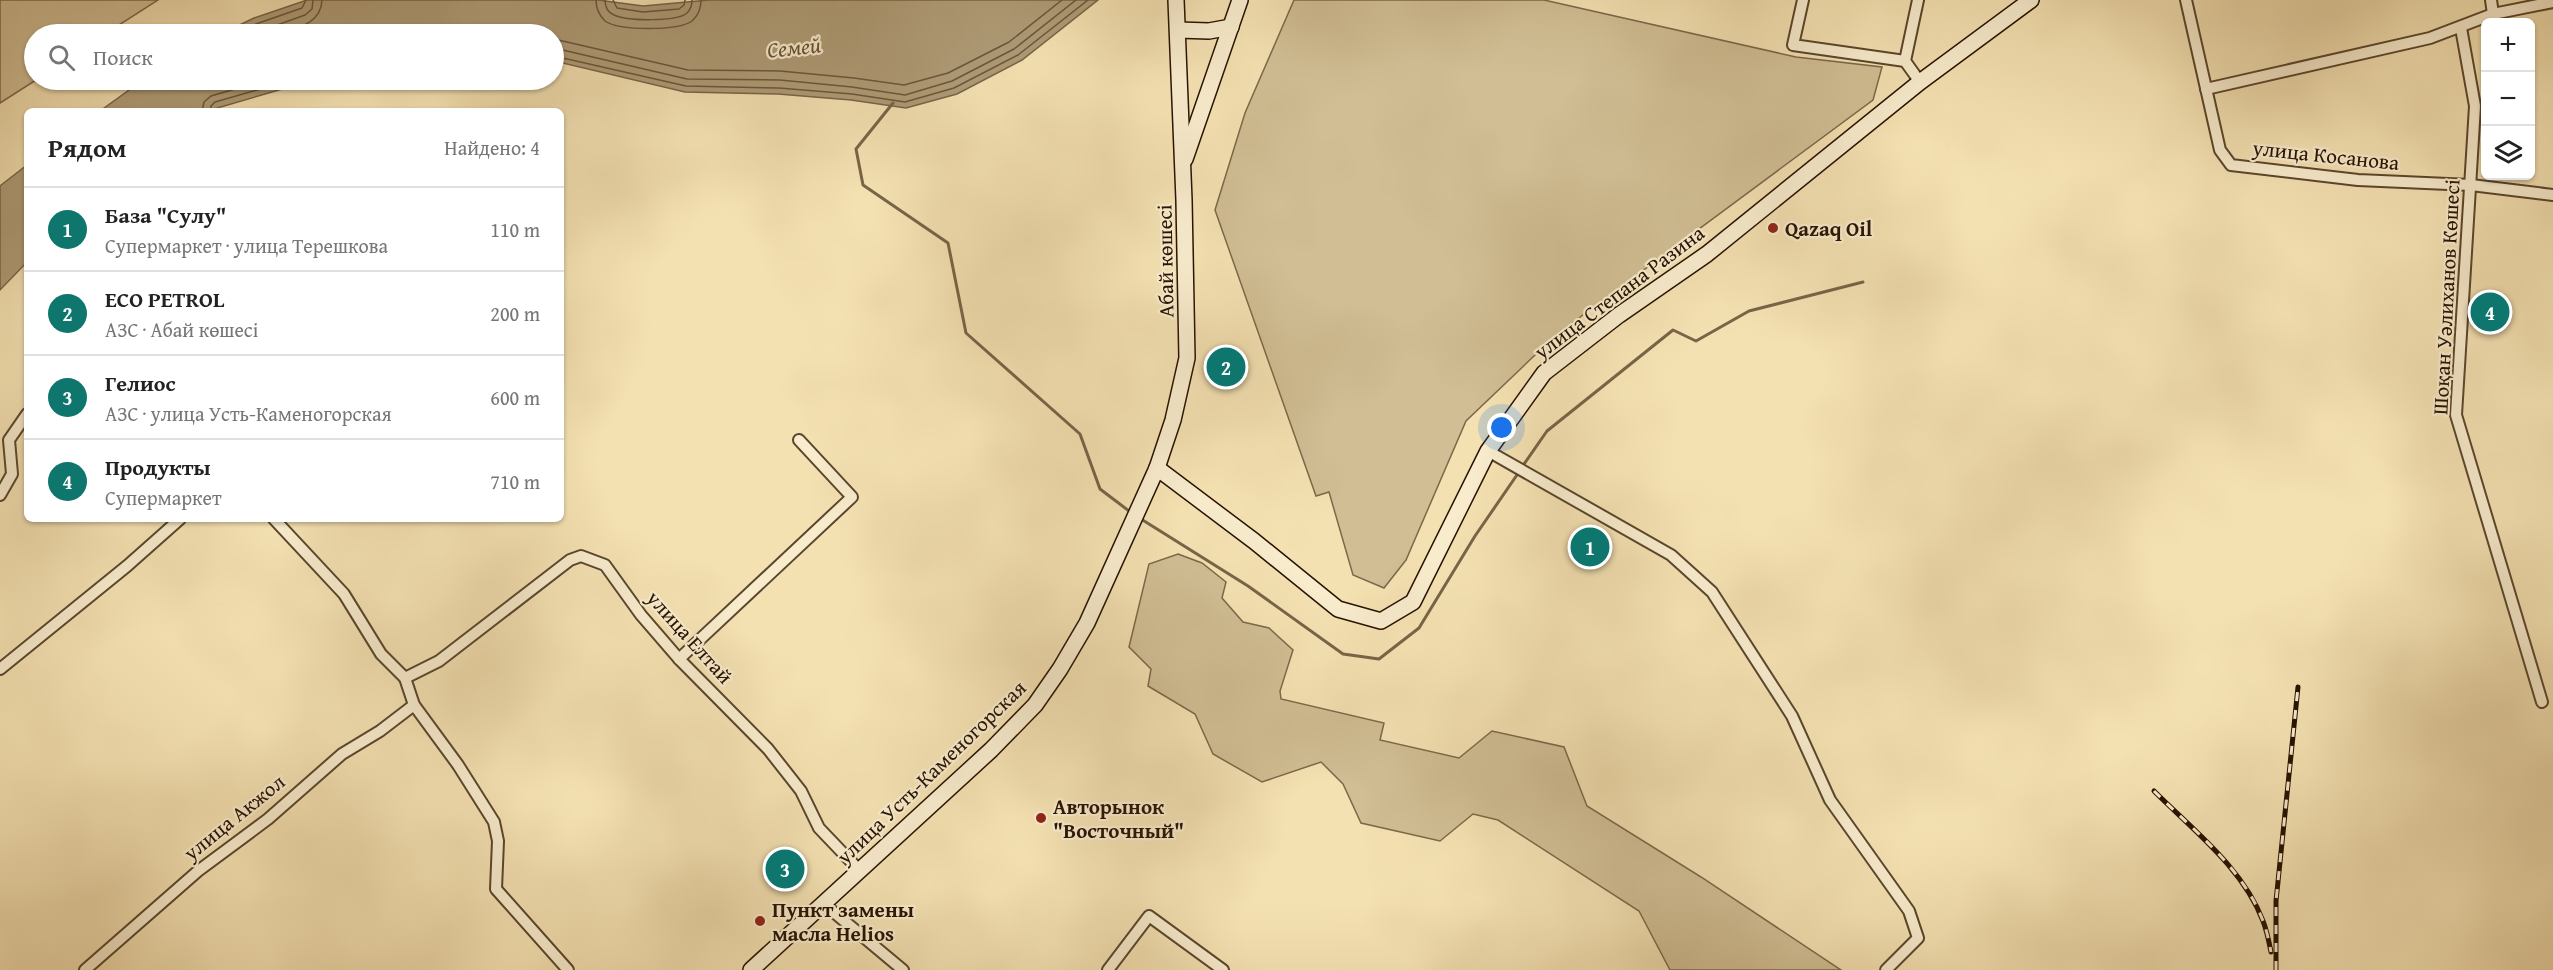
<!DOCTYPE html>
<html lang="ru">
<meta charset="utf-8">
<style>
:root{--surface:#fff;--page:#f2f2f2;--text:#222;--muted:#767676;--line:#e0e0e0;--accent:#0f766e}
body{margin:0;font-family:"Gentium Book Plus",serif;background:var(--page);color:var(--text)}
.controls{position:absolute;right:18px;top:18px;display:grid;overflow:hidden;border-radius:9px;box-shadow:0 2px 4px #0004}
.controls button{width:54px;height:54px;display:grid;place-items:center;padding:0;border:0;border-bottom:2px solid var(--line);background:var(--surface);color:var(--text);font:30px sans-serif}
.you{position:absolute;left:1502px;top:428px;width:21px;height:21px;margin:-15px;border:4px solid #fff;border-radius:50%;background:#1a73e8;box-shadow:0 0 0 9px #1a73e833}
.badge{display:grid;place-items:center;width:39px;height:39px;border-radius:50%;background:var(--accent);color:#fff;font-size:20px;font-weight:700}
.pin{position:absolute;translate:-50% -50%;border:3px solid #fff;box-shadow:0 2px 6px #0006}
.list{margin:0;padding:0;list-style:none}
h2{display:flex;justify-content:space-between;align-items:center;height:78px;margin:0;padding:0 24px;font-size:26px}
h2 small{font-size:20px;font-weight:400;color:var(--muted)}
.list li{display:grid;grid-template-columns:39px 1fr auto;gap:18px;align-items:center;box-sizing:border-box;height:84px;padding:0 24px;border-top:2px solid var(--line)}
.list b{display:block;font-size:22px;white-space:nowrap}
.list p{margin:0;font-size:20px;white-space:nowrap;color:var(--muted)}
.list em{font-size:20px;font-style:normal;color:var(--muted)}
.icon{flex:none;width:33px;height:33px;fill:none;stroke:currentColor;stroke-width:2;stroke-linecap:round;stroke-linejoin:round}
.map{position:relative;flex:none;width:2553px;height:970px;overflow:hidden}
.search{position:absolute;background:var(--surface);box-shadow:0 2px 4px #0004;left:24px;top:24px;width:540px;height:66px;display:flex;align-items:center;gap:15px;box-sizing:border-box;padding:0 21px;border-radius:33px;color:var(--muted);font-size:22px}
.panel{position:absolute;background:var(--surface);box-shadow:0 2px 4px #0004;left:24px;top:108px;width:540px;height:414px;border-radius:9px}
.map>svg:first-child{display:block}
</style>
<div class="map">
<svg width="2553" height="970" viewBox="0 0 2553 970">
<rect width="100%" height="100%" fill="#f4e1b2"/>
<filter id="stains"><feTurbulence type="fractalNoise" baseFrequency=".00333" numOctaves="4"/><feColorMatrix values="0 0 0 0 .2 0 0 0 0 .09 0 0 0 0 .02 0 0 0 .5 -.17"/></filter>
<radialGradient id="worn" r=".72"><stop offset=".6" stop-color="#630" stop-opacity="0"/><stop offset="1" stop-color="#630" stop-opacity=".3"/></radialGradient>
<!-- green -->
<g fill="#d1be94" stroke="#7c684a" stroke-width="1.5">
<polygon points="0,0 158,0 105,34 34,34 36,80 0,103"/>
<polygon points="1294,0 1544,0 1796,57 1882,67 1873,100 1556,335 1466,421 1406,560 1384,588 1353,575 1329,492 1316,496 1215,210 1245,113"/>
<polygon points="1178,554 1202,563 1226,582 1222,598 1243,622 1269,628 1293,650 1280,691 1281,699 1384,723 1380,740 1459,758 1492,731 1564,747 1587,806 1701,877 1841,970 1670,970 1639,911 1498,820 1473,814 1440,841 1361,823 1343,784 1321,762 1262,782 1213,754 1195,714 1148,686 1151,669 1129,647 1149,564"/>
</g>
<!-- water -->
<g fill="#ae9b76" stroke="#786447" stroke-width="1.5">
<polygon points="307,0 598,0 643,6 709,0 1098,0 1022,60 957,94 906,108 851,100 778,94 685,92 554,61 554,34 221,34 254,18"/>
<polygon points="143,80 313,80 207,111 100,111"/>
<polygon points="27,165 27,262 0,290 0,186"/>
</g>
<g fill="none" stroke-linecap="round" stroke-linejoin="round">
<!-- shore -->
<g stroke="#6a563c" stroke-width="1.5">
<path d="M596 0C596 8 599 15 605 21 619 31 678 31 692 21 699 15 701 8 701 0"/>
<path d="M605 0C605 7 607 12 614 15 626 21 677 22 687 13 691 9 692 5 692 0"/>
<polyline points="613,0 617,8 643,12 679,9 684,5 685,0"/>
<polyline points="235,34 256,24 302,8 306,0"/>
<polyline points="252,34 305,15 312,9 313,0"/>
<path d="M276 34C296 28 321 25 322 0"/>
<polyline points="554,39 688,70 780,71 854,78 904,85 948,73 1009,42 1062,0"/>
<polyline points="554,48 687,79 780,80 852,87 905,95 952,81 1014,49 1076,0"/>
<polyline points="554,56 686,86 779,88 852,94 905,102 954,88 1018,55 1088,0"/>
<polyline points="202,111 204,102 211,96 266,80"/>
<polyline points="210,111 211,106 215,102 292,80"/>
</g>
<!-- stream -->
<g stroke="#786447" stroke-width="3">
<polyline points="893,103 856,149 863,185 948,243 966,333 1080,434 1100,489 1133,514"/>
<polyline points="1522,467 1547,431 1673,330 1696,341 1749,311 1863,282"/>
<polyline points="1141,519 1248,586 1343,654 1379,659 1419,628 1475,536 1519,472"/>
</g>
<!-- street casing -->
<g stroke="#5a462d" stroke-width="14">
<g id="street">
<polyline points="1803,0 1793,45 1905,61"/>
<polyline points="1918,0 1905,61 1920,82"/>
<polyline points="2186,0 2220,150 2231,165 2358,180 2471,185 2553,195"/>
<polyline points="2491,0 2493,14"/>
<polyline points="2461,28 2475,106 2456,415 2542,702"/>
<polyline points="2206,89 2430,38 2493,14 2553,2"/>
<polyline points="1488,451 1671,555 1712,592 1792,716 1830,800 1909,911 1918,938 1886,970"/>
<polyline points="0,495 12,474 9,440 27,414"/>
<polyline points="274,519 344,594 381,654 405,678 414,705 458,765 494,822 498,841 496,889 568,970"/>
<polyline points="679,659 852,497 799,440"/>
<polyline points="0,669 127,566 180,519"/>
<polyline points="405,678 439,661 570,560 581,556 605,565 641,615 679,659 768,749 801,791 819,828 860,871"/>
<polyline points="824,904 903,970"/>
<polyline points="85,970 198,871 268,819 342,754 380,731 414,705"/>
<polyline points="1108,970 1149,916 1223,970"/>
</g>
</g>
<!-- secondary casing -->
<g stroke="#271201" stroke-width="18">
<g id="secondary">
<polyline points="1178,30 1209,31 1231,27"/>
<polyline points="1185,159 1240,0"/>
<polyline points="1157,468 1254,541 1338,609 1381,621 1413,602 1488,451 1544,373 1619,315 1707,254 1920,82 2031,0"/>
<polyline points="751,970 991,750 1035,705 1060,669 1087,623 1157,468 1173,420 1187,358 1184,200 1176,0"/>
</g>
</g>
<!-- street -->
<use href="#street" stroke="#f8eccd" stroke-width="10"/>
<!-- secondary -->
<use href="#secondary" stroke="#f8eccd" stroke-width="15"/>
<!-- rail casing -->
<g stroke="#271201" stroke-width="5">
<g id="rail">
<path d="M2154 791C2193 830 2243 868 2263 921 2267 931 2269 942 2271 952"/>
<polyline points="2276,970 2276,901 2298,687"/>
</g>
</g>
<!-- rail -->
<use href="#rail" stroke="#f8eccd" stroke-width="3" stroke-dasharray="9" stroke-linecap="butt"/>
</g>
<!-- markers -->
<g fill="#8f2418" stroke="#f8eccd" stroke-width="2">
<circle cx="1773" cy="228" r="6"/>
<circle cx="1041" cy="818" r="6"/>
<circle cx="760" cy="921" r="6"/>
</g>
<g text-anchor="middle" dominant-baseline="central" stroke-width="4.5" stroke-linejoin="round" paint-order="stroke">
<!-- street labels -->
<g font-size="21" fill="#271201" stroke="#f8eccd">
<text transform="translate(2326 155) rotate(6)">улица Косанова</text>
<text transform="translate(1165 261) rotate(-91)">Абай көшесі</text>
<text transform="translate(1619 292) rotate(-37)">улица Степана Разина</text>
<text transform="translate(2446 297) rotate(-87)">Шоқан Уәлиханов Көшесі</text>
<text transform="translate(690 637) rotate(48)">улица Елтай</text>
<text transform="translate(931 772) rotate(-44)">улица Усть-Каменогорская</text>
<text transform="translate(234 817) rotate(-39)">улица Акжол</text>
</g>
<!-- poi labels -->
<g font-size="21" font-weight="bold" fill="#271201" stroke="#f8eccd" text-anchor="start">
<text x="1785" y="228">Qazaq Oil</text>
<text x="1053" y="806">Авторынок<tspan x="1053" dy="24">"Восточный"</tspan></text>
<text x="772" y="909">Пункт замены<tspan x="772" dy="24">масла Helios</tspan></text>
</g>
<!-- water labels -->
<g font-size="22" font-style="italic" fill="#645036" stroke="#f8eccd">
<text transform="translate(794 47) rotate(-6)">Семей</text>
</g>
</g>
<rect width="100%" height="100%" filter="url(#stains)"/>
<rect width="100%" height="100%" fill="url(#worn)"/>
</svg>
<div class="controls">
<button>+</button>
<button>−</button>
<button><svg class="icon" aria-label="layers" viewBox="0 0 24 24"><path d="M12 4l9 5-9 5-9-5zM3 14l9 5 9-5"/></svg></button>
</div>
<div class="you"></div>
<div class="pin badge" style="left:1590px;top:547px">1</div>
<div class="pin badge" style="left:1226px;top:367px">2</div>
<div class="pin badge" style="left:785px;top:869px">3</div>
<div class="pin badge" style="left:2490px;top:312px">4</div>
<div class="search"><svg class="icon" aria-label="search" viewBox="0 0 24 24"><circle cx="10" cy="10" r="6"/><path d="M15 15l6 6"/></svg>Поиск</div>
<section class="panel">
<h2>Рядом<small>Найдено: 4</small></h2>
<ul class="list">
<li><span class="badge">1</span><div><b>База &quot;Сулу&quot;</b><p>Супермаркет · улица Терешкова</p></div><em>110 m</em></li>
<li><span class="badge">2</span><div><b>ECO PETROL</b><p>АЗС · Абай көшесі</p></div><em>200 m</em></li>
<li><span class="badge">3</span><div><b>Гелиос</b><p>АЗС · улица Усть-Каменогорская</p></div><em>600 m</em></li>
<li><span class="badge">4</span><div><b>Продукты</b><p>Супермаркет</p></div><em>710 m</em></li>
</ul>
</section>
</div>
